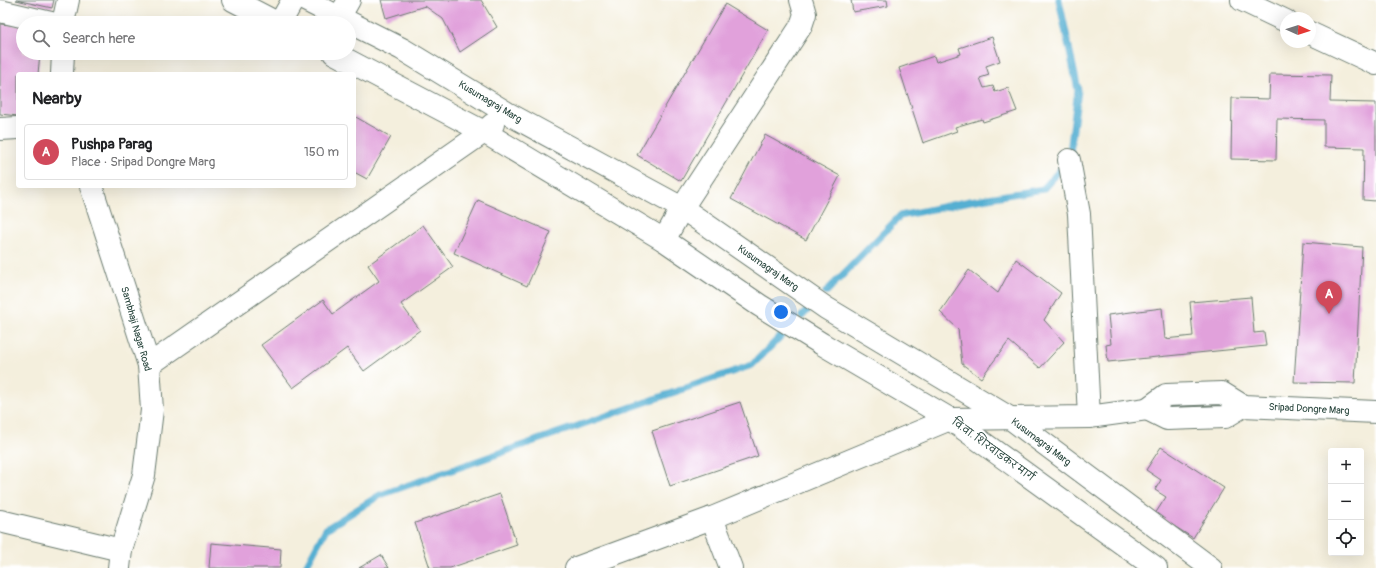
<!DOCTYPE html>
<meta charset="utf-8">
<style>
:root{--surface:#fff;--page:#f2f2f2;--text:#202124;--muted:#757577;--line:#e0e0e0;--accent:#d1495b}
body{margin:0;font-family:Pangolin,"Playpen Sans Deva",sans-serif;background:var(--page);color:var(--text)}
.controls{position:absolute;right:12px;bottom:12px;display:grid;overflow:hidden;border-radius:4px;box-shadow:0 4px 16px #0002}
.controls button{width:36px;height:36px;display:grid;place-items:center;padding:0;border:0;border-bottom:1px solid var(--line);background:var(--surface);color:var(--text);font:20px sans-serif}
.compass{position:absolute;left:1280px;top:12px;width:36px;height:36px;border-radius:50%;background:var(--surface);box-shadow:0 4px 16px #0002;rotate:93deg}
.you{position:absolute;left:781px;top:312px;width:14px;height:14px;margin:-10px;border:3px solid #fff;border-radius:50%;background:#1a73e8;box-shadow:0 0 0 6px #1a73e833}
.badge{display:grid;place-items:center;width:26px;height:26px;border-radius:50%;background:var(--accent);color:#fff;font-size:13px;font-weight:700}
.pin{position:absolute;translate:-50% -33px;filter:drop-shadow(0 1px 2px #0008)}
.pin::after{content:'';position:absolute;top:21px;width:14px;height:12px;background:inherit;clip-path:polygon(0 0,100% 0,50% 100%)}
.list{margin:0;padding:0;list-style:none}
h2{display:flex;justify-content:space-between;align-items:center;height:52px;margin:0;padding:0 16px;font-size:17px}
h2 small{font-size:13px;font-weight:400;color:var(--muted)}
.list li{display:grid;grid-template-columns:26px 1fr auto;gap:12px;align-items:center;box-sizing:border-box;height:56px;margin:0 8px 8px;padding:0 8px;border:1px solid var(--line);border-radius:4px}
.list b{display:block;font-size:15px;white-space:nowrap}
.list p{margin:0;font-size:13px;white-space:nowrap;color:var(--muted)}
.list em{font-size:13px;font-style:normal;color:var(--muted)}
.icon{flex:none;width:22px;height:22px;fill:none;stroke:currentColor;stroke-width:2;stroke-linecap:round;stroke-linejoin:round}
.map{position:relative;flex:none;width:1376px;height:568px;overflow:hidden}
.search{position:absolute;background:var(--surface);box-shadow:0 4px 16px #0002;left:16px;top:16px;width:340px;height:44px;display:flex;align-items:center;gap:10px;box-sizing:border-box;padding:0 14px;border-radius:22px;color:var(--muted);font-size:15px}
.panel{position:absolute;background:var(--surface);box-shadow:0 4px 16px #0002;left:16px;top:72px;width:340px;height:116px;border-radius:4px}
.map>svg:first-child{display:block}
</style>
<div class="map">
<svg width="1376" height="568" viewBox="0 0 1376 568">
<rect width="100%" height="100%" fill="#fff"/>
<filter id="ink" filterUnits="userSpaceOnUse"><feTurbulence type="fractalNoise" baseFrequency=".025" numOctaves="2"/><feDisplacementMap in="SourceGraphic" scale="8" xChannelSelector="R" yChannelSelector="G"/><feConvolveMatrix kernelMatrix="1 2 1 2 8 2 1 2 1" color-interpolation-filters="sRGB"/></filter>
<filter id="wash" filterUnits="userSpaceOnUse"><feTurbulence type="fractalNoise" baseFrequency=".012" numOctaves="4" result="noise"/><feDisplacementMap in="SourceGraphic" scale="16" xChannelSelector="R" yChannelSelector="G"/><feGaussianBlur stdDeviation="0.9" result="paint"/><feColorMatrix in="noise" values="0 0 0 0 0 0 0 0 0 0 0 0 0 0 0 0 0 1.4 0 .05"/><feComposite in="paint" operator="in"/></filter>
<g filter="url(#wash)">
<rect width="100%" height="100%" fill="#f4efdd"/>
<g fill="none" stroke-linecap="round" stroke-linejoin="round">
<!-- stream -->
<g stroke="#55afd2" stroke-width="7">
<polyline points="826,292 900,216 970,201 1043,189 1069,160 1078,90 1059,0"/>
<polyline points="802,316 807,311"/>
<polyline points="305,568 326,529 380,495 752,365 782,335"/>
</g>
</g>
<g id="blocks">
<!-- building -->
<g fill="#e1a1db">
<polygon points="16,0 54,0 52,8"/>
<polygon points="381,0 481,0 497,27 460,52 443,19 425,6 386,18"/>
<polygon points="851,0 887,0 888,6 853,12"/>
<polygon points="725,4 768,30 681,181 637,155"/>
<polygon points="0,24 23,26 23,53 40,53 38,74 18,74 18,116 0,114"/>
<polygon points="992,37 1000,61 986,66 989,75 980,78 984,88 993,86 995,92 1008,88 1017,111 983,122 982,119 955,127 957,131 923,143 899,68 934,56 936,62 961,54 959,48"/>
<polygon points="1270,74 1331,75 1330,102 1376,103 1376,201 1363,200 1364,148 1324,147 1324,120 1277,119 1276,160 1231,159 1232,98 1269,99"/>
<polygon points="354,116 391,137 367,179 354,172"/>
<polygon points="765,135 840,176 806,240 731,199"/>
<polygon points="478,200 551,232 527,286 454,253"/>
<polygon points="423,225 453,267 401,304 420,330 364,371 347,348 293,388 261,345 323,300 333,314 379,281 368,265"/>
<polygon points="1303,242 1362,247 1355,383 1294,382"/>
<polygon points="1016,259 1061,293 1044,320 1064,342 1040,368 1009,341 981,378 962,364 958,329 940,312 969,270 998,293"/>
<polygon points="1251,297 1254,333 1264,332 1266,346 1108,362 1106,345 1111,344 1108,315 1162,308 1165,339 1193,336 1190,302"/>
<polygon points="740,402 758,456 670,486 652,431"/>
<polygon points="1161,447 1224,488 1193,538 1155,514 1166,497 1155,490 1161,480 1146,470"/>
<polygon points="500,494 517,545 450,568 430,568 415,523"/>
<polygon points="211,543 281,549 280,568 209,568"/>
<polygon points="381,555 389,568 359,568"/>
</g>
</g>
</g>
<g filter="url(#ink)">
<use href="#blocks" fill-opacity="0" stroke="#6a7b6f" stroke-width="1"/>
<g fill="none" stroke-linecap="round" stroke-linejoin="round">
<!-- minor casing -->
<g stroke="#6a7b6f" stroke-width="24">
<g id="minor">
<polyline points="233,0 277,23"/>
<polyline points="305,0 402,49 507,113 682,208 826,308 1010,418 1211,568"/>
<polyline points="1242,0 1286,21"/>
<polyline points="0,11 51,23"/>
<polyline points="63,23 68,0"/>
<polyline points="280,23 293,0"/>
<polyline points="336,23 349,0"/>
<polyline points="1310,33 1376,64"/>
<polyline points="334,53 484,132 664,240 759,305 822,344 950,419 1156,568"/>
<polyline points="62,74 63,53"/>
<polyline points="0,129 18,128"/>
<polyline points="1069,160 1079,214 1089,417"/>
<polyline points="91,186 149,365 152,410 144,475 121,550 119,568"/>
<polyline points="664,240 682,208 801,26 805,14 801,0"/>
<polyline points="149,365 484,132 493,124"/>
<polyline points="1243,406 1225,417 1167,419 1147,409 1166,395 1222,393 1243,406 1376,412"/>
<polyline points="712,518 731,568"/>
<polyline points="0,521 121,550"/>
<polyline points="576,568 712,518 950,419 1089,417 1147,409"/>
</g>
</g>
<!-- minor -->
<use href="#minor" stroke="#fff" stroke-width="22"/>
</g>
</g>
<g text-anchor="middle" dominant-baseline="central" stroke-width="3" stroke-linejoin="round" paint-order="stroke">
<!-- street labels -->
<g font-size="10" fill="#1f3d34" stroke="#fff">
<text transform="translate(490 102) rotate(31)">Kusumagraj Marg</text>
<text transform="translate(768 268) rotate(35)">Kusumagraj Marg</text>
<text transform="translate(136 329) rotate(74)">Sambhaji Nagar Road</text>
<text transform="translate(1309 409) rotate(3)">Sripad Dongre Marg</text>
<text transform="translate(1041 442) rotate(37)">Kusumagraj Marg</text>
<text transform="translate(993 450) rotate(36)">वि.वा. शिरवाडकर मार्ग</text>
</g>
</g>
</svg>
<div class="controls">
<button>+</button>
<button>−</button>
<button><svg class="icon" aria-label="locate" viewBox="0 0 24 24"><circle cx="12" cy="12" r="6"/><path d="M12 2v4M12 18v4M2 12h4M18 12h4"/></svg></button>
</div>
<svg class="compass" viewBox="-18 -18 36 36"><path d="M0-13l5 13h-10z" fill="#e53935"/><path d="M0 13l5-13h-10z" fill="#757577"/></svg>
<div class="you"></div>
<div class="pin badge" style="left:1329px;top:314px">A</div>
<div class="search"><svg class="icon" aria-label="search" viewBox="0 0 24 24"><circle cx="10" cy="10" r="6"/><path d="M15 15l6 6"/></svg>Search here</div>
<section class="panel">
<h2>Nearby<small></small></h2>
<ul class="list">
<li><span class="badge">A</span><div><b>Pushpa Parag</b><p>Place · Sripad Dongre Marg</p></div><em>150 m</em></li>
</ul>
</section>
</div>
